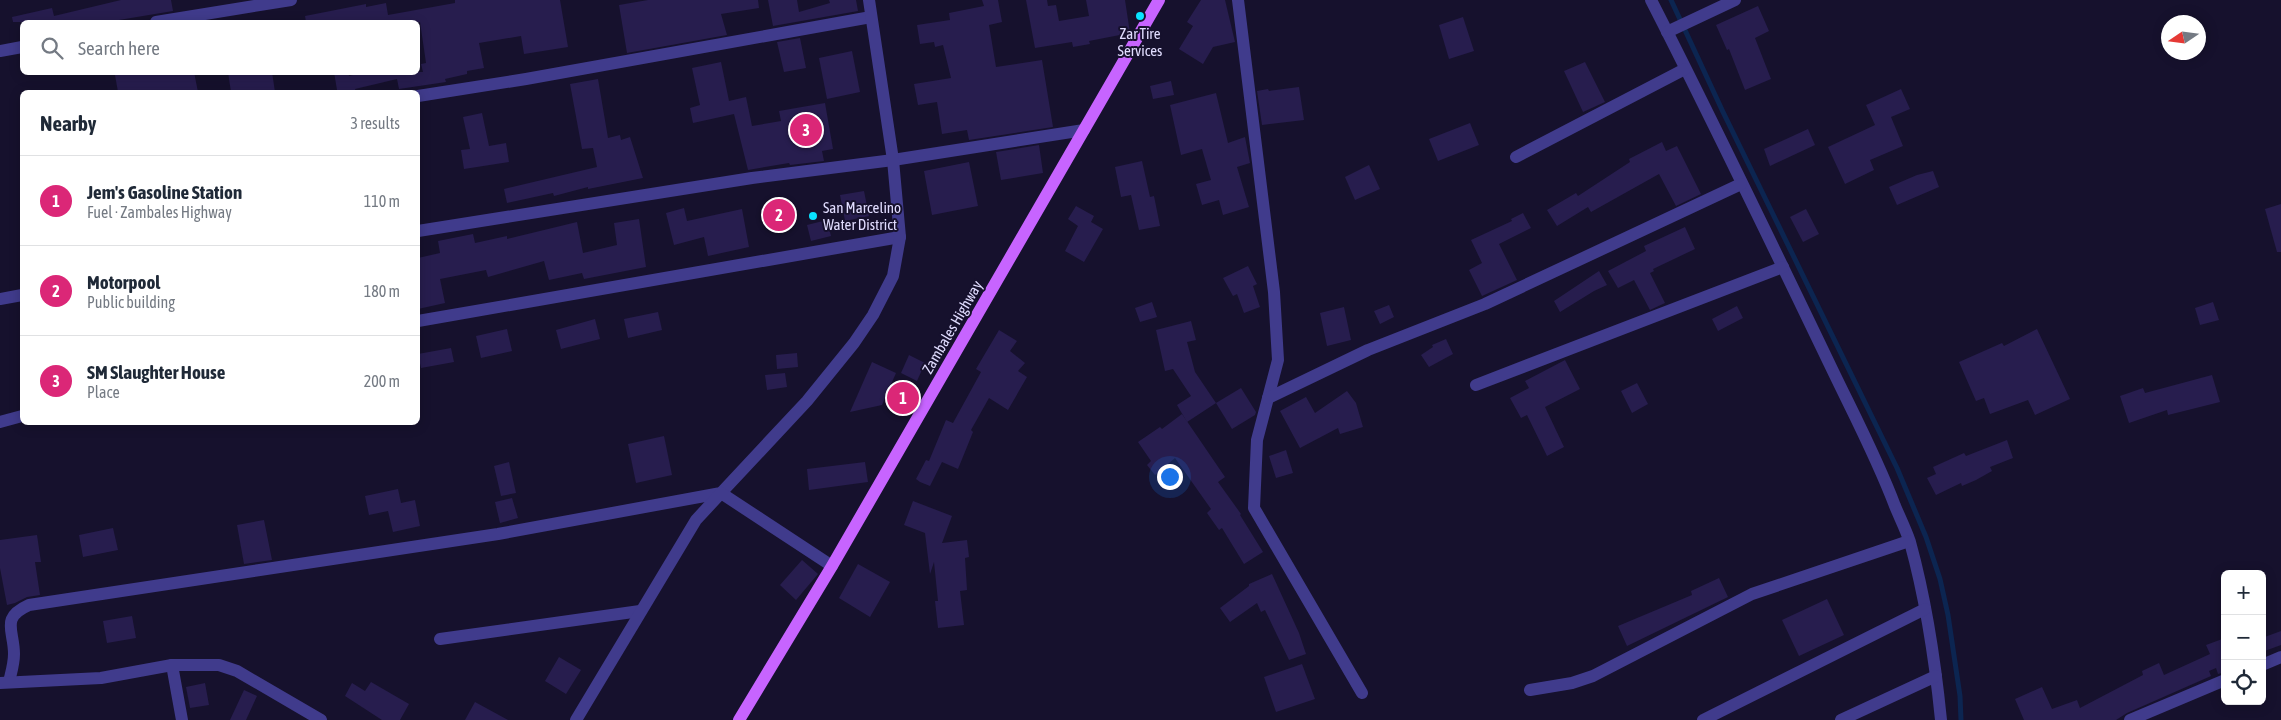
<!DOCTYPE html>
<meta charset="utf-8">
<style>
:root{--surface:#fff;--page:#f6f6f7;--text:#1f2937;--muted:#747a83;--line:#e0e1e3;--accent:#db2777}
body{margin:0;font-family:"Asap Condensed",sans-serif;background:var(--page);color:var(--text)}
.controls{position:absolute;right:15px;bottom:15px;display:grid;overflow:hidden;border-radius:8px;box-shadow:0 2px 12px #0003}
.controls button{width:45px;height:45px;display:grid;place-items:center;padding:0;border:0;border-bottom:1px solid var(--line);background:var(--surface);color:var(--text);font:25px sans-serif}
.compass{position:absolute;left:2161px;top:15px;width:45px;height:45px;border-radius:50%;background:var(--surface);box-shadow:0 2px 12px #0003;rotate:257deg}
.you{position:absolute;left:1169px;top:476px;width:18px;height:18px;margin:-12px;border:4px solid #fff;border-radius:50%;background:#1a73e8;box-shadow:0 0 0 8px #1a73e833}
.badge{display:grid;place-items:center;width:32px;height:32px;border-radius:50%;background:var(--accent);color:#fff;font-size:16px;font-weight:700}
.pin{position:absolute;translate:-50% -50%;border:2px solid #fff;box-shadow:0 1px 5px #0006}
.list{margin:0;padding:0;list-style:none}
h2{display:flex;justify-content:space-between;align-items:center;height:65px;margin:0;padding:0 20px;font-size:21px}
h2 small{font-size:16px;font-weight:400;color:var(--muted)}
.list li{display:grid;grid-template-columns:32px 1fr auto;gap:15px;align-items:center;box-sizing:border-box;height:90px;padding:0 20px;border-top:1px solid var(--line)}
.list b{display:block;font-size:19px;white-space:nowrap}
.list p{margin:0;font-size:16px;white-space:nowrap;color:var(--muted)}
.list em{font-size:16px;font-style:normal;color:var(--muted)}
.icon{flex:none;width:28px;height:28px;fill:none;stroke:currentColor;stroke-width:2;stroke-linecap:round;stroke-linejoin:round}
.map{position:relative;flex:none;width:2281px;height:720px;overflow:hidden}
.search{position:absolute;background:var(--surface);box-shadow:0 2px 12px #0003;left:20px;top:20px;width:400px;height:55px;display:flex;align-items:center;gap:12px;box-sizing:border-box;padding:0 18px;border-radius:8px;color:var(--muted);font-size:19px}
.panel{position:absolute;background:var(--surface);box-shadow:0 2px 12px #0003;left:20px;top:90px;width:400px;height:335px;border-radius:8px}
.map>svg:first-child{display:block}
</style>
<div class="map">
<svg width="2281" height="720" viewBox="0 0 2281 720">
<rect width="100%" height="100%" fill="#16112d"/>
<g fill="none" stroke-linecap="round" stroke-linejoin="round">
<!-- stream -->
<polyline stroke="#0c2551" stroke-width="5" points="1671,0 1723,112 1897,468 1926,537 1940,579 1948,615 1960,696 1961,720"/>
</g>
<!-- building -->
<g fill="#271d4e">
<polygon points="121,0 171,0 173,11 107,22 13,22 12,17 52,8 54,16"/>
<polygon points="455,0 560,0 568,47 524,54 521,36 479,43 484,68 467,71 467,74 445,79 446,82 399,89 397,79 355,89 356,92 341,92 340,90 337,90 334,72 348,72 349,76 365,72 423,72 421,64 426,63 420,22 306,22 305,16 366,4 366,7 386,3 388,15 455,3"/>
<polygon points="648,0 758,0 759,8 721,14 727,35 627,53 619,5"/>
<polygon points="768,0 797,0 799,12 830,3 829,0 856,0 858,11 773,26"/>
<polygon points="982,0 998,0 1002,22 989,25 996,67 1042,60 1053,127 969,140 967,130 942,134 937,102 918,105 914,84 951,78 943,45 935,47 934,42 920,44 917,25 950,20 949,13 984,6"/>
<polygon points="1026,0 1047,0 1048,6 1056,5 1059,21 1089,16 1086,0 1125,0 1130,33 1089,41 1090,44 1073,47 1072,42 1035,48"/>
<polygon points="1201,0 1225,0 1235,42 1213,47 1203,64 1179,49 1193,26 1187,22"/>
<polygon points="1758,6 1769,31 1755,38 1771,79 1745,90 1729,49 1727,50 1716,25"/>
<polygon points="1463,17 1474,51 1449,59 1439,25"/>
<polygon points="800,38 806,68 784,72 777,42"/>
<polygon points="852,51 860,92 827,99 819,58"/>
<polygon points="721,62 729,101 746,97 752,126 781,121 779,111 825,103 833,149 822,151 824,161 790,165 789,163 748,170 734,114 693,123 690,108 700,105 692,68"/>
<polygon points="1585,62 1605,102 1583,112 1564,71"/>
<polygon points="123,72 194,72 198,92 118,92 115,75"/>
<polygon points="228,72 272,72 275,92 231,92"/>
<polygon points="598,79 608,138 620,135 621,140 630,137 643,178 588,189 588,187 554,196 553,193 507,203 504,189 597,167 593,148 582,149 570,84"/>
<polygon points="1171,81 1174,95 1153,99 1150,86"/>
<polygon points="1299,87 1304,120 1262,125 1257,91 1268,89 1269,91"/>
<polygon points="1901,89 1910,109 1891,117 1903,146 1870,160 1874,170 1845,184 1828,147 1875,125 1866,105"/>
<polygon points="1216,93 1228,143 1245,137 1250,163 1237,167 1249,207 1223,215 1219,200 1202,205 1196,184 1211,180 1202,149 1181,155 1170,105"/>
<polygon points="482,113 489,146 506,143 509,162 464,169 461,150 470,149 463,117"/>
<polygon points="1470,123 1479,145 1438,161 1429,139"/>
<polygon points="1808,129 1815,145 1770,166 1764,149"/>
<polygon points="1662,142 1666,151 1677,146 1701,194 1676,206 1659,174 1591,212 1588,207 1557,226 1547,210 1576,193 1578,196 1630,162 1629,159"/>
<polygon points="1039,145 1043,173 1001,180 996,152"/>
<polygon points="1142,161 1150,197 1154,196 1160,226 1139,230 1131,195 1121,197 1115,167"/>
<polygon points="969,162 978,206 932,215 924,171"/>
<polygon points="1369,165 1380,189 1355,200 1345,177"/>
<polygon points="1933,171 1939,187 1897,205 1889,187 1917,175"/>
<polygon points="864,191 869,216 845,221 840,195"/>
<polygon points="790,204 795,225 773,230 769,209"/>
<polygon points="2281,204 2281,252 2277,252 2265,209"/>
<polygon points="1076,206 1094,216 1091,222 1103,229 1084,262 1065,251 1078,226 1068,219"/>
<polygon points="684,208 687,221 742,209 749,247 708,256 704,237 674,245 666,213"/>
<polygon points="1806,209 1819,234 1803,242 1790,217"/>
<polygon points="1523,213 1531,228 1499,244 1517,280 1482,296 1469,270 1482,263 1471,240 1512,221 1511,219"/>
<polygon points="639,219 646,267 584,279 582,273 549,280 544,261 488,277 486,270 440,279 445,303 418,309 418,258 440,253 438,241 473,234 475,243 507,236 507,239 577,222 583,253 617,245 614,223"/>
<polygon points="827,220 831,236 811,241 807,225"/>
<polygon points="1685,227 1695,249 1653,269 1654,271 1650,273 1665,303 1650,310 1634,280 1618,288 1608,271 1646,251 1644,246"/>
<polygon points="1248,266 1257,284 1253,286 1260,307 1244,313 1237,294 1233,296 1223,278"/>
<polygon points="1599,271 1607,285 1594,291 1560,312 1554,301"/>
<polygon points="1152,302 1157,317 1140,322 1135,308"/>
<polygon points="2213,302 2219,320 2200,325 2195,308"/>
<polygon points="1389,305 1394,317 1380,324 1374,311"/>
<polygon points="1737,306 1743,318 1718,331 1712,319"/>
<polygon points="1344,307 1351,340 1327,346 1320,313"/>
<polygon points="658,312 662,330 628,338 624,319"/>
<polygon points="595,319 600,339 561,349 556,330"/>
<polygon points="1191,321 1196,340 1187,342 1195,372 1216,403 1187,422 1177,405 1191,396 1173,369 1165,371 1156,330"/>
<polygon points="507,329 512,351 481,358 476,336"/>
<polygon points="2037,329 2070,399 2035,415 2028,400 1990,414 1984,398 1976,401 1959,362 2002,343 2004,346"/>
<polygon points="999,330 1017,341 1010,351 1025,363 1018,371 1027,377 1008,410 989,398 971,430 973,432 958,469 942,462 930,486 920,482 916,479 926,460 929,461 946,420 953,423 981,372 976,369"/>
<polygon points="1446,339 1453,354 1429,367 1421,355 1433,347 1432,345"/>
<polygon points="451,348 454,362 421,368 418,354"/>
<polygon points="797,353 798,367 777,369 776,355"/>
<polygon points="909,355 925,363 917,381 901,373"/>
<polygon points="1565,360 1580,389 1545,407 1564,447 1547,456 1527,415 1521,418 1510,398 1529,388 1525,381"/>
<polygon points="872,362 896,373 882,405 850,412"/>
<polygon points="785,373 787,387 767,390 765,375"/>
<polygon points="2212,375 2220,402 2168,415 2167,410 2129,423 2120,396 2143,388 2145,393"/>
<polygon points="1637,383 1648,404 1632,413 1621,391"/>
<polygon points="1241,388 1256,412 1255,415 1232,429 1216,403"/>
<polygon points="1347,391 1356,403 1363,427 1340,434 1338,428 1300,448 1280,411 1306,397 1315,413"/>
<polygon points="1182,414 1225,477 1218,482 1241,514 1240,515 1263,552 1244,564 1222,528 1219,530 1207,513 1211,509 1175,458 1155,475 1147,465 1151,461 1138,442 1160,427 1162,429"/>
<polygon points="664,436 672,475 636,483 628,444"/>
<polygon points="2007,440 2013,458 1990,467 1992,471 1976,480 1962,486 1961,483 1936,495 1927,478 1936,474 1933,467 1964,453 1966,456"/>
<polygon points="1286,450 1293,473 1276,478 1269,456"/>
<polygon points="509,462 516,493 501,496 494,466"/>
<polygon points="865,462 868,482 809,490 807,469"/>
<polygon points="398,489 401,503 415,500 420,526 393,532 388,511 369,515 365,496"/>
<polygon points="512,498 518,518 500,523 495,502"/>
<polygon points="913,501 952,516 942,543 967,540 969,557 965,558 967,590 960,591 964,625 938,628 935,601 938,601 934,562 930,574 925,533 904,525"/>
<polygon points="264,520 272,560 244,564 237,525"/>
<polygon points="113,528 118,550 83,557 79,535"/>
<polygon points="37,535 41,562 35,562 40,595 27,597 15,603 7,605 0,568 0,540"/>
<polygon points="802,560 818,574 796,600 780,585"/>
<polygon points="858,564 890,582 870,617 839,598"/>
<polygon points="1272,574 1299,633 1306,654 1289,660 1265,610 1261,612 1257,603 1230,622 1220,608 1249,586 1249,584"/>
<polygon points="1719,578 1728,597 1627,646 1618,626 1692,595 1691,591"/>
<polygon points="1827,599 1844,635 1799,656 1782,620"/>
<polygon points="132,616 136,638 107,643 103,621"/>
<polygon points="2281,631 2281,645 2262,652 2262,638"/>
<polygon points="2225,638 2225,672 2218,674 2216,668 2209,671 2211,676 2127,713 2116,720 2024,720 2015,699 2042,687 2052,709 2077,700 2080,708 2143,675 2142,671 2159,663 2164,675 2210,654 2206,645"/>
<polygon points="559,657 581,670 566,694 545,681"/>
<polygon points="1302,664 1315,699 1276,712 1264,677"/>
<polygon points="371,682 409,704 400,720 382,720 345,696 352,683 365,691"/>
<polygon points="205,683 209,705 190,708 186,687"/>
<polygon points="244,690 257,696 246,720 230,720"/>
<polygon points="475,702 508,720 465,720"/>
</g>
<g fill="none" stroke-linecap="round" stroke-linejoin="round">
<!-- street -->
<g stroke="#403b8c" stroke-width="12">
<polyline points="1238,0 1274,292 1278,360 1257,440 1254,508 1362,693"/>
<path d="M1651 0C1713 121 1772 244 1831 367 1853 413 1877 458 1895 506 1900 518 1906 530 1910 542 1926 600 1935 660 1941 720"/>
<polyline points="156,22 291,0"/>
<polyline points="1667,32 1735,0"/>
<polyline points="0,51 22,47"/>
<polyline points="418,96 526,79 871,17"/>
<polyline points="1516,157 1685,69"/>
<polyline points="418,231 752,178 893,160 1084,130"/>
<polyline points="0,299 22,295"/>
<polyline points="418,321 900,237"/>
<polyline points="1476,385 1783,267"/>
<polyline points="1268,398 1368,350 1485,304 1741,184"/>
<polyline points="0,422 22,416"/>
<polyline points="440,639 640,611"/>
<polyline points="172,665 182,720"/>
<polyline points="2262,665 2281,657"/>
<path d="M9 682C11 673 14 664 14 654 14 630 0 618 29 605L498 534 721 493 807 401 854 343 873 315 893 276 900 237 893 160 869 0"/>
<polyline points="0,683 101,678 172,665 219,665 237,671 321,720"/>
<polyline points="1530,690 1572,683 1593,676 1752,594 1909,541"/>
<polyline points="576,720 696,520 721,493 832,566"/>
<polyline points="1703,720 1925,609"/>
<polyline points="1841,720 1936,676"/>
<polyline points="2130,720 2225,680"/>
</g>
<!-- primary -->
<polyline stroke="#c764ff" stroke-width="12" points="739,720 832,566 1159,0"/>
</g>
<!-- markers -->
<g fill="#09e3ff" stroke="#16112d" stroke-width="2">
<circle cx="1140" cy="16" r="5"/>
<circle cx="813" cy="216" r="5"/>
</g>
<g text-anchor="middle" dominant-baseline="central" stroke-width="4" stroke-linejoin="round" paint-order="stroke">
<!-- poi labels -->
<g font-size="15" fill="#e1ddff" stroke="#16112d">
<text x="1140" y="33">Zar Tire<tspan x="1140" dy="17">Services</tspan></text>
<text x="823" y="207" text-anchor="start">San Marcelino<tspan x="823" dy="17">Water District</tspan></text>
</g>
<!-- street labels -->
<g font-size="15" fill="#e1ddff" stroke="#16112d">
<text transform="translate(952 327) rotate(-60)">Zambales Highway</text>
</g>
</g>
</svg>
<div class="controls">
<button>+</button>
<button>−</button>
<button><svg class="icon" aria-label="locate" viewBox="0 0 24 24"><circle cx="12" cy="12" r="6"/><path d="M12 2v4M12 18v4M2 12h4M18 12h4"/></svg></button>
</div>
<svg class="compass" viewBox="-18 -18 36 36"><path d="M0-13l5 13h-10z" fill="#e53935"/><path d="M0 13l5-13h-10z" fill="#747a83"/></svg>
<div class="you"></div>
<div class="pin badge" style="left:903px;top:398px">1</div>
<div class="pin badge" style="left:779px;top:215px">2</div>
<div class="pin badge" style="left:806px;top:130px">3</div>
<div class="search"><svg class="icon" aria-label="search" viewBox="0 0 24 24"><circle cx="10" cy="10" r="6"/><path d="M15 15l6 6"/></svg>Search here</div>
<section class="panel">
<h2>Nearby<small>3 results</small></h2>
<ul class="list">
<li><span class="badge">1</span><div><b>Jem's Gasoline Station</b><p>Fuel · Zambales Highway</p></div><em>110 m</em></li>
<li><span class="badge">2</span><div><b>Motorpool</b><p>Public building</p></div><em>180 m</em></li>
<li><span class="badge">3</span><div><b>SM Slaughter House</b><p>Place</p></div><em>200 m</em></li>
</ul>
</section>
</div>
